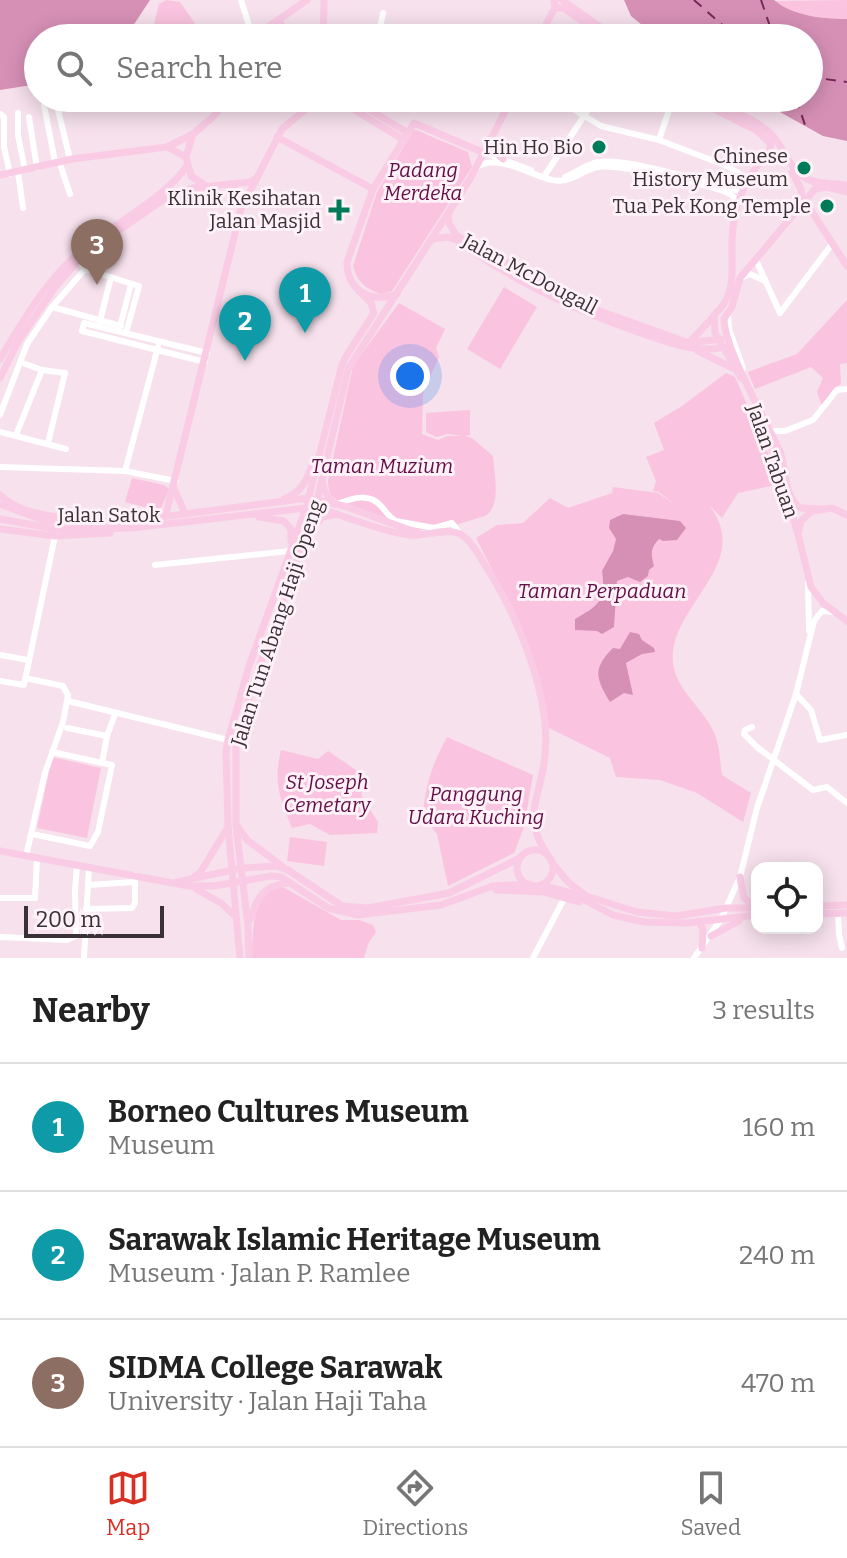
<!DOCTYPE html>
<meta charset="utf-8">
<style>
:root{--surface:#fff;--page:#f2f2f2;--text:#222;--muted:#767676;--line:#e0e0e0;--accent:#d93025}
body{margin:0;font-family:Bitter,serif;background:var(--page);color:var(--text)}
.controls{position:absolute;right:24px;bottom:24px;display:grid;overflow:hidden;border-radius:16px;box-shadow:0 4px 20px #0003}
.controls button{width:72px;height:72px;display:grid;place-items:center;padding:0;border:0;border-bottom:2px solid var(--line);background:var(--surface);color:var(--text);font:40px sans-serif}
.scale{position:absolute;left:24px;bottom:20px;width:140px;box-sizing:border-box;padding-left:8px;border:4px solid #393135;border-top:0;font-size:22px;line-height:28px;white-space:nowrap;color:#393135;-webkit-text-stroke:6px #fef1f7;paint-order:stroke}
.you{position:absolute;left:410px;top:376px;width:28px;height:28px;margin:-20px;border:6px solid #fff;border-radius:50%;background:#1a73e8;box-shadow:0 0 0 12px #1a73e833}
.badge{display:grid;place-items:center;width:52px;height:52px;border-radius:50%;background:var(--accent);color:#fff;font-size:26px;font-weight:700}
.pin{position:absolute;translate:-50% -66px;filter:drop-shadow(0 2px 4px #0008)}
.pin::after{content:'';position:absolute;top:42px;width:28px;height:24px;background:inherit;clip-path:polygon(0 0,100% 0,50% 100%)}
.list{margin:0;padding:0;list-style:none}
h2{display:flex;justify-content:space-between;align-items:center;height:104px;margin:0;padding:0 32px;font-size:34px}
h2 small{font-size:26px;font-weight:400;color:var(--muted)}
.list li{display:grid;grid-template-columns:52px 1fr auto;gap:24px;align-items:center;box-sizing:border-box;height:128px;padding:0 32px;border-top:2px solid var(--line)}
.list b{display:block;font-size:30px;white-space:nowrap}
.list p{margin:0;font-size:26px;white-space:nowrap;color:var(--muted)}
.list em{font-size:26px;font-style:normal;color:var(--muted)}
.icon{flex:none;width:44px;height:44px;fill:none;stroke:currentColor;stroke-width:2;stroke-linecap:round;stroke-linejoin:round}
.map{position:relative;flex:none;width:847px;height:958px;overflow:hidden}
.search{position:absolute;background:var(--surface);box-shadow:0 4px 20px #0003;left:24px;right:24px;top:24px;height:88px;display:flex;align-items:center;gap:20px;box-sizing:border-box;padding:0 28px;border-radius:44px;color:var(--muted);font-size:30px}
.sheet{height:488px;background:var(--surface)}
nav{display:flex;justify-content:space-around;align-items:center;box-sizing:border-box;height:112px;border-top:2px solid var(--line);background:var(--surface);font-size:22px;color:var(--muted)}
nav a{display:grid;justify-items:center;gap:4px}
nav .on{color:var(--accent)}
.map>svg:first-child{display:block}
</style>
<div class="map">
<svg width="847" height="958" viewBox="0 0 847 958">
<rect width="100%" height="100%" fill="#f6e1ec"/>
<!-- green -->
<g fill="#fac4e0">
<polygon points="166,0 180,2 205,38 142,38 154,24 159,4"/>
<path d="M847 0V19C823 19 794 16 775 1Z"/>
<path d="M416 130 468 152 472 167 392 291 381 294C366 289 357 282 353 266L377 192 413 131Z"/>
<polygon points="504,287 537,307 500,369 467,349"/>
<polygon points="847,300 847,363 840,364 841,384 834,388 822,406 817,392 823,378 811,367 755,389 748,372 797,354"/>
<path d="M399 303 445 329 436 348 439 357 423 393 422 434 438 440 448 436H462L448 434 436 437 426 432V413L470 410V435L465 436 472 438 493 456C494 474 502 506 485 516 466 521 444 531 424 530 409 530 346 507 334 498 329 493 328 487 328 481L353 366Z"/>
<path d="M726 373 735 377 770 458 775 485 738 493 722 518 709 505C750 558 686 595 674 645 665 688 705 704 716 738 720 749 720 763 722 775L751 793 743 822 697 793 660 780 616 777 610 758 545 726 522 629 476 538 497 525 523 523 550 498 568 508 612 493 613 487 658 493 674 504 659 492 653 491 656 481 646 457 664 450 654 423 682 406Z"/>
<polygon points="132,478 164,485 169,489 160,511 125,502"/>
<path d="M447 737 533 775 524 827 514 853 448 886 437 834 423 817C424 787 433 763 447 737Z"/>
<path d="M281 750 318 759 328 751 359 772 362 797 378 822 377 833 330 835 310 824 292 828C280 798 273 783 281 750Z"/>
<polygon points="52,757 101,768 87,838 37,828"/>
<polygon points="290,837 327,842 324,866 287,861"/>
<path d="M283 887 341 920H359L373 925 376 932 368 944 364 958H252C253 934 250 891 283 887Z"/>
</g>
<!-- water -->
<g fill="#d690b6">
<polygon points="0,0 150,0 125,38 38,38 38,84 0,90"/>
<path d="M624 0H774C793 16 823 19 847 19V141L823 136 755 98H809V38H658L631 16Z"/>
<path d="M623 514 680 521 686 528 677 540 663 541 659 539C650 549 651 553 654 566L649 570 648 576 640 582 628 577 617 581 614 627 602 634 597 631 575 630V619C600 605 606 600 602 571L613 551 616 539 609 528 610 520Z"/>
<path d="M630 632 639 634 642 640 654 648 655 652 642 654 626 663 633 695 624 693 610 702C596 678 592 669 613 648L620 649Z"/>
</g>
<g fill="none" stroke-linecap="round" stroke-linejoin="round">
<!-- ferry -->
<g stroke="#7a275a" stroke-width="2" stroke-dasharray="10 8" stroke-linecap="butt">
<polyline points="694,0 737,38"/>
<polyline points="761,0 774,38"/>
<polyline points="809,73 825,79 847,82"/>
<polyline points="796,98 806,128"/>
</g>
<!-- minor -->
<g stroke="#fff" stroke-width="6">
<polyline points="241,0 253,38"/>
<polyline points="378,38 383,13"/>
<polyline points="555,98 601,126 659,140 727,166 747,178"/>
<polyline points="44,105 55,162"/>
<polyline points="57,106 70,159"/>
<polyline points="18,113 18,135 25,170"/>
<polyline points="374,113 377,98"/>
<polyline points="0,114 4,117 4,147 10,174"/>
<polyline points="29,117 37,168"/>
<polyline points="659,140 673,98"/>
<polyline points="482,152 531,170"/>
<polyline points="59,161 70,194"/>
<path d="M477 167C497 153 530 175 552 180 572 184 581 170 598 167 616 163 711 185 730 194 734 196 735 199 738 203"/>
<polyline points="18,172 23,208"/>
<polyline points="545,175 596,98"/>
<path d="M565 177C575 173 584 166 594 163 620 155 707 183 736 190H742"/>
<polyline points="756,260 780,313 832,244"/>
<polyline points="78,261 88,270 139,286 126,333"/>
<polyline points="743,277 750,274 765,281"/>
<polyline points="52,307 121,326"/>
<polyline points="728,314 729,329 743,368 742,371"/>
<polyline points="100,321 111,277"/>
<polyline points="120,327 131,284"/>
<polyline points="20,362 42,370 65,373 48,443"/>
<polyline points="205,362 82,331 84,323 207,353"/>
<polyline points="0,415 27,344 52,307 86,268"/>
<polyline points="771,431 785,431 813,420 837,390 847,389"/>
<polyline points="0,432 66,449"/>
<polyline points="16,435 42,370"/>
<polyline points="0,467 125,471 176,481"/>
<polyline points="125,471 158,347"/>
<path d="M337 504C353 498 369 492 382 507 387 513 389 517 396 521L434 528 452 523 460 534"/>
<polyline points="155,565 290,551"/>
<polyline points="808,583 809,631"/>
<polyline points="0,655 28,660"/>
<polyline points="25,678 63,686 68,695 63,722 45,773 26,856"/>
<polyline points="0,681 24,685 55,536"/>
<polyline points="796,694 811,710 820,740 847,735"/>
<polyline points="68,701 228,740"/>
<polyline points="752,727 745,730 744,734 757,747 813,790 827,787 847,803"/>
<polyline points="67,728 107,736"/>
<polyline points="102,763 107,736 115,714"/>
<polyline points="32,834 90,846 98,832 112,765 52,752"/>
<polyline points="88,885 134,882"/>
<polyline points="0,898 35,898 37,858"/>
<polyline points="86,909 132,908 135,903 135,875"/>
<polyline points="838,913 839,934 842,948"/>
<polyline points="0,937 67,940 76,936 75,892 77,865"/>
<polyline points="84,958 89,867"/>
<polyline points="533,958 565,897"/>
<polyline points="694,958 721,919 740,877 757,808 796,694 814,621 822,611 832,612"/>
</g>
<!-- major -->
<g stroke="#facbe5" stroke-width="7">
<polyline points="562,0 616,38"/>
<polyline points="555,7 565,9 607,38"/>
<polyline points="278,20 290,38"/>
<polyline points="252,38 307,0"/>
<polyline points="323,38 324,0"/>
<polyline points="539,38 555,7 554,0"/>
<polyline points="335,98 404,140"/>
<polyline points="350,98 408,133"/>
<polyline points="692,98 756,130 771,144 769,152"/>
<path d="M705 98C726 110 753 116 771 134 788 151 789 176 816 182"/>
<polyline points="277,137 373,189"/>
<polyline points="491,138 494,151 503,159"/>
<polyline points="167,147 186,157 191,176 203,184"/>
<polyline points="186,157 193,134 213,117 229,98"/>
<polyline points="792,172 801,189 802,201"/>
<polyline points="0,175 72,159 167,147 193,134"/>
<polyline points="814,182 847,185"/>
<polyline points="230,184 241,199 241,207"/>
<polyline points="798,208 808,208 812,212 847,266"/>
<polyline points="448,213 449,223 456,235 583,305 689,343 721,339"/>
<path d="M432 239 447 237 455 239C511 280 570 308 635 331 666 341 692 354 725 347"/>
<path d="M397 294C370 304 347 290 347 262L373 189 414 123 482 152"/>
<polyline points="689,343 714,316"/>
<polyline points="698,351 733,368"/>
<path d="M0 359C23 321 46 280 81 251 112 225 165 198 187 166"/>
<polyline points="0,378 19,340 56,286 78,261 99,244 170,195 193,188 250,182 257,178"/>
<path d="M741 378 715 333 714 315C738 294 731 269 732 241 733 205 745 177 769 152"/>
<path d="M760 419C776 456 786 495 798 534"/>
<polyline points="322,480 325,492 334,504"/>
<polyline points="174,489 185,513"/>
<path d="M0 495C19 512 44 516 69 518"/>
<path d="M284 499C302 492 306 481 313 464"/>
<polyline points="0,504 43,520 88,523 130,521 308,498 344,506 418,533"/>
<path d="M822 509 801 508C783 497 787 470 780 452 766 419 725 351 724 319L732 307 740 278 815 189 827 187 847 192"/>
<polyline points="166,514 241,209 282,129 319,98"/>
<polyline points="847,515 832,508 812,511 801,521 798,534 811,587 823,603 847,621"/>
<polyline points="259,517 284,521 291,529 291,541"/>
<path d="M0 519 55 529 132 528 306 508 321 509C350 518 380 531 409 535 424 537 443 528 458 533 469 537 479 555 485 565 517 615 551 694 545 755 542 796 520 815 547 854"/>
<polyline points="0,529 55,536 110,533"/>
<polyline points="310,532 322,517 334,515"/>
<polyline points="238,827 247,840 282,866"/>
<circle cx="535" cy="868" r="18"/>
<polyline points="0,851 189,886 214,886 271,876 281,877 328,908 358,915 441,905 493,886 529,884"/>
<polyline points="553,864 568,882 586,896 637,912 676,916 726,908 757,908"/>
<polyline points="195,876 200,873 228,827"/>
<polyline points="740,877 744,898 754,906"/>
<polyline points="177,882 242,868 277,866 288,870 342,906 368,908 449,893 520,858"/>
<polyline points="540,885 571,893 613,915 644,922 687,923 757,915"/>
<polyline points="196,889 221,903 235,916"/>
<polyline points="496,890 543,892 579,902"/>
<polyline points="817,906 847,905"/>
<polyline points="817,914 847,913"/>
<path d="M250 920C258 896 262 886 289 883"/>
<polyline points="699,921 703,930 702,948"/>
<polyline points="711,936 739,921"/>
<polyline points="240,958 228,826 226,752 228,740 249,666 306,508 341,368 345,358 374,313 371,303 359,291"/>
<polyline points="249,958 248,926 236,826 236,741 255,679 315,509 348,369 470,179 512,98"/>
</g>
</g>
<!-- markers -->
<g fill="#007b59" stroke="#fef1f7" stroke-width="3">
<circle cx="599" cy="147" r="8"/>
<circle cx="804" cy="168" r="8"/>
<circle cx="827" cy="206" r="8"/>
<path d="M335 198h8v8h8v8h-8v8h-8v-8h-8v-8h8z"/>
</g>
<g text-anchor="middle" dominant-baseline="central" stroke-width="6" stroke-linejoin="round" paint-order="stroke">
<!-- poi labels -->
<g font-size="20" fill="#393135" stroke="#fef1f7" text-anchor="end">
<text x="583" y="147">Hin Ho Bio</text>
<text x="788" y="156">Chinese<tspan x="788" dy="23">History Museum</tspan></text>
<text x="321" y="198">Klinik Kesihatan<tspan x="321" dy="23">Jalan Masjid</tspan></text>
<text x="811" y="206">Tua Pek Kong Temple</text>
</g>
<!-- park labels -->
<g font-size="20" font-style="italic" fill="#620e46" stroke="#fef1f7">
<text x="423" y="170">Padang<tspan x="423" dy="23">Merdeka</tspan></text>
<text x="382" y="466">Taman Muzium</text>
<text x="602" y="591">Taman Perpaduan</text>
<text x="327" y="782">St Joseph<tspan x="327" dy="23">Cemetary</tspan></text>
<text x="476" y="794">Panggung<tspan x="476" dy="23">Udara Kuching</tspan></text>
</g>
<!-- street labels -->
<g font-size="20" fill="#393135" stroke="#fef1f7">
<text transform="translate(530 274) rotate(28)">Jalan McDougall</text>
<text transform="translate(773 461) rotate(71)">Jalan Tabuan</text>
<text x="109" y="515">Jalan Satok</text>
<text transform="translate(277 623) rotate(-72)">Jalan Tun Abang Haji Openg</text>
</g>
</g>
</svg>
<div class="controls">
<button><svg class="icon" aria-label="locate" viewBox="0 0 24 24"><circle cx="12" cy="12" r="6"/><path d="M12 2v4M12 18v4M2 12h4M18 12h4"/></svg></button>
</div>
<div class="scale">200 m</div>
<div class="you"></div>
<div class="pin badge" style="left:305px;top:333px;background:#0f9aa8">1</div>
<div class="pin badge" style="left:245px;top:361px;background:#0f9aa8">2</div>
<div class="pin badge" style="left:97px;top:285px;background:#8d6e63">3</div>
<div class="search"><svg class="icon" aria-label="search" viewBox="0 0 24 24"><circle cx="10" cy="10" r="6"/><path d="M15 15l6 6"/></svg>Search here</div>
</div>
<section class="sheet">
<h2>Nearby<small>3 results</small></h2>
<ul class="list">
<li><span class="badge" style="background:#0f9aa8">1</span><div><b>Borneo Cultures Museum</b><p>Museum</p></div><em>160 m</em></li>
<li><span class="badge" style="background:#0f9aa8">2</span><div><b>Sarawak Islamic Heritage Museum</b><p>Museum · Jalan P. Ramlee</p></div><em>240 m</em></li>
<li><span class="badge" style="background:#8d6e63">3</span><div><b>SIDMA College Sarawak</b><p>University · Jalan Haji Taha</p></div><em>470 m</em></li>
</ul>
</section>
<nav>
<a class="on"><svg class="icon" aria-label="map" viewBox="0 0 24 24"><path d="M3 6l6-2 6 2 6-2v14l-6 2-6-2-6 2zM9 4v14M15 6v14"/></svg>Map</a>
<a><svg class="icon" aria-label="directions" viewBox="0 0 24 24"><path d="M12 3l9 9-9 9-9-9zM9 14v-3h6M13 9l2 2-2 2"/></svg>Directions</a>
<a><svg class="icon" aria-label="saved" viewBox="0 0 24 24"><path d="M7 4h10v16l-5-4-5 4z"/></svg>Saved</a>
</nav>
